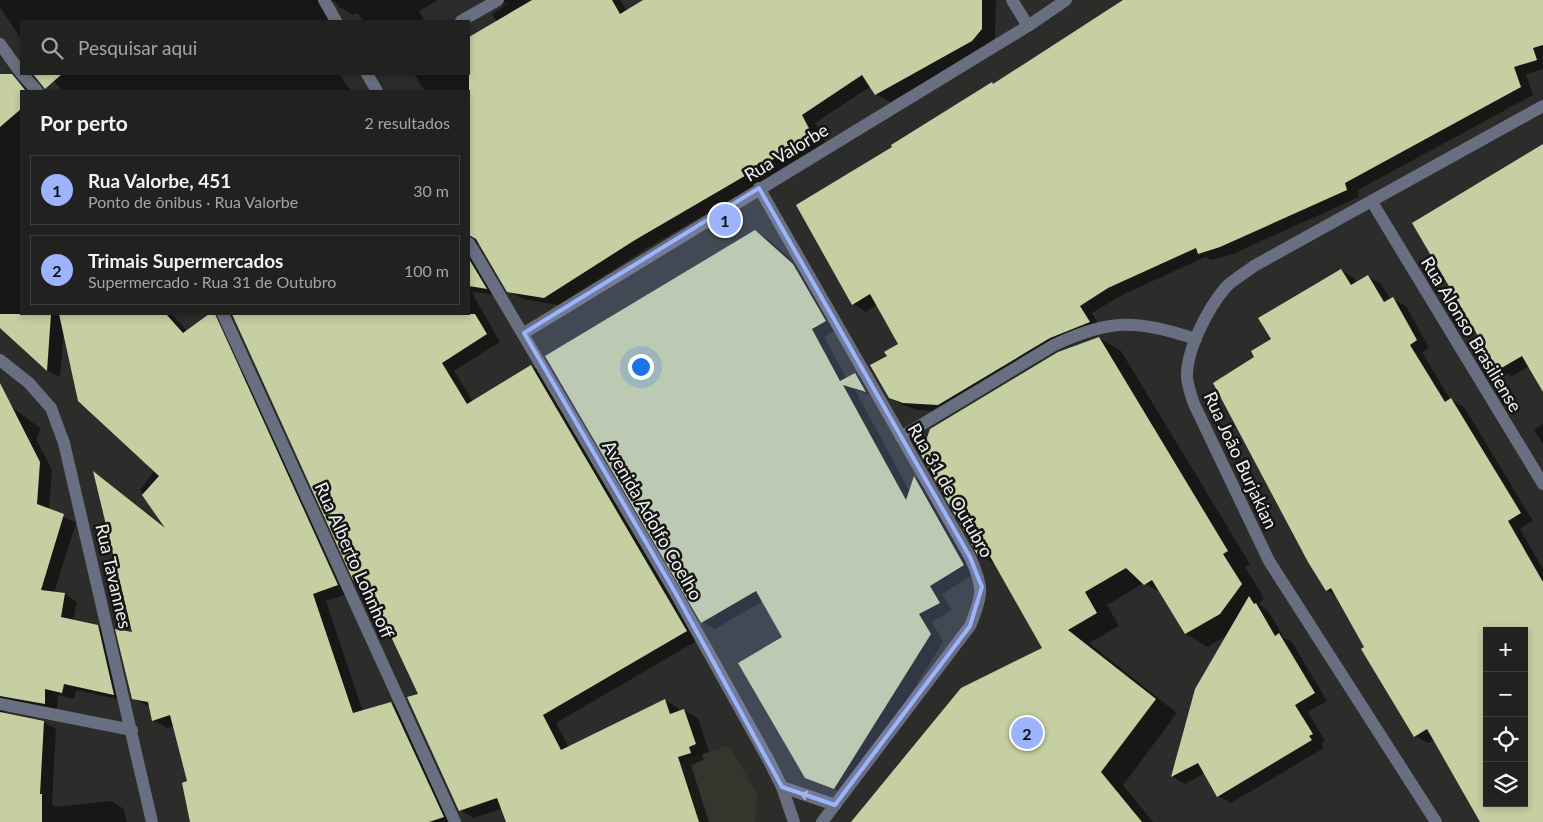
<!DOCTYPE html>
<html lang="pt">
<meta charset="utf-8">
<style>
:root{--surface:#212220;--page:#292a29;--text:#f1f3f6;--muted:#a2a4a5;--line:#3e3f3e;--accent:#9cb4fd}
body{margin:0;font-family:Lato,sans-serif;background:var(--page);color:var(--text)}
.controls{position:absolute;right:15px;bottom:15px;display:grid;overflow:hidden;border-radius:0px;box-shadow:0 2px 8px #0003}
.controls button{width:45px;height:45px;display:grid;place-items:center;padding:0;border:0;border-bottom:1px solid var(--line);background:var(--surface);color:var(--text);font:25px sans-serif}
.you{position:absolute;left:640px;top:366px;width:18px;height:18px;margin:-12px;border:4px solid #fff;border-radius:50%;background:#1a73e8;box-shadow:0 0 0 8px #1a73e833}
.badge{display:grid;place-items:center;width:32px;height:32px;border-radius:50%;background:var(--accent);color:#111;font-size:16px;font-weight:700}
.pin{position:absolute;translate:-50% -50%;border:2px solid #fff;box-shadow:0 1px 5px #0006}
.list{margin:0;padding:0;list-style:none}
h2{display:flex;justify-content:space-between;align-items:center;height:65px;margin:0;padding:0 20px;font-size:21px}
h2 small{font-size:16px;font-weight:400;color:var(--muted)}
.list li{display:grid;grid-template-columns:32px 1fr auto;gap:15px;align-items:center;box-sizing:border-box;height:70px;margin:0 10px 10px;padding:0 10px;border:1px solid var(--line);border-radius:0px}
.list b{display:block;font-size:19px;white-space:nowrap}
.list p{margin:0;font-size:16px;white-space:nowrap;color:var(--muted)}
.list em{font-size:16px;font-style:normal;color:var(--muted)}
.icon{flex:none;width:28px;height:28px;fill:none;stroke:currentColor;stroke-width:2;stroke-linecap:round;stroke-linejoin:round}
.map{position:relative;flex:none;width:1543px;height:822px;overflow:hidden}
.search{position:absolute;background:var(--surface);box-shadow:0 2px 8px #0003;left:20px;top:20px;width:450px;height:55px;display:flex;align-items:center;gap:12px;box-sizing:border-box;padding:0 18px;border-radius:0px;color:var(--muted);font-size:19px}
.panel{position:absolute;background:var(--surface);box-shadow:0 2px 8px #0003;left:20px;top:90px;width:450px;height:225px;border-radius:0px}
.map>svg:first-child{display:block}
</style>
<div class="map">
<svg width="1543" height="822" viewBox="0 0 1543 822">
<rect width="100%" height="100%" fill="#2c2d2a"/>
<!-- built -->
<polygon fill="#34362e" points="729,745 757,794 755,822 507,822"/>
<!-- shadow -->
<g fill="#0007" fill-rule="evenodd">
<polygon points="0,0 438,0 419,11 424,21 363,21 358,13 353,15 339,7 335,1 331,3 335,21 21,21 21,39 0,7"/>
<polygon points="486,0 620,0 627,11 645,0 996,0 995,37 986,48 890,102 876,94 871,86 815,123 826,144 649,247 558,305 523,299 508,291 480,244 476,246 499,296 471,291 500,342 454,371 473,402 531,366 545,374 700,639 556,723 569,748 665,700 678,708 680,712 684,710 698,718 709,752 702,754 704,760 691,765 709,822 509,822 503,808 474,818 460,810 419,695 368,587 354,579 304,380 251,314 469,314 469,190 477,185 469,171 469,91 425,91 414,74 469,74 469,38 497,22 492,14 509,3 497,7"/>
<polygon points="1127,0 1543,0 1543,69 1526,74 1533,95 1358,190 1359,197 1233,254 1212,260 1205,257 1122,295 1092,313 1102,330 1063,345 951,412 917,410 903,405 890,398 888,356 900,345 878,304 866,312 853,304 994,85"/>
<polygon points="47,74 339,74 351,91 63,91"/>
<polygon points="11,78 24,86 28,91 21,91 21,314 172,314 187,331 208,334 258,390 351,593 326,601 363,712 391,703 405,711 456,822 191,822 189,782 174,726 167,728 153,720 150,707 133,698 134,634 95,474 107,481 108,484 169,533 140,490 155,470 64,330 60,377 47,370 9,334 0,323 0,87"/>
<polygon points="1543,146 1543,390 1529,366 1512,376 1499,369"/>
<polygon points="755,231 768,239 806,273 838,328 824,337 847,379 855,374 868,382 877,397 855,390 910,492 915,478 927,485 977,572 942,594 952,610 932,622 943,642 847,795 806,777 784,638 763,601 715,629 702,622"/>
<path d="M1341 270 1354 278 1357 283 1368 276 1381 284 1391 300 1393 299 1406 306 1429 348 1422 352 1450 399 1464 407 1533 521 1520 529 1543 569V822H1481L1435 739 1428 743 1415 736 1336 596 1327 590 1273 340ZM1487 631H1524V803H1487Z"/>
<polygon points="1099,338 1121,351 1250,564 1245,567 1264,598 1259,604 1269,612 1284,638 1292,642 1327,701 1308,712 1325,741 1321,743 1324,748 1231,803 1218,796 1205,773 1185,784 1172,776 1196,689 1227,635 1208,647 1186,634 1162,593 1144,583 1107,605 1119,626 1089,643 1177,713 1123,785 1153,822 852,822 1043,649 996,565 979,555"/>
<polygon points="0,398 41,429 36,439 52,470 49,510 76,523 54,593 65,594 77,602 73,621 98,626 110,634 126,701 76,690 74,699 58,695 57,711 7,705 4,714 43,722 56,729 52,802 54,807 111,801 124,809 127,822 0,822"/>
<polygon points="1543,424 1543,444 1534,429"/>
</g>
<!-- building -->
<g fill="#c5cfa1" fill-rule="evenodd">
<polygon points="532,0 612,0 620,14 643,0 982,0 982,29 972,41 875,95 862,75 802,115 813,136 635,240 544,298 507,292 476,239 469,235 469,37"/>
<polygon points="1123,0 1543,0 1543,45 1533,48 1537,60 1514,67 1521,87 1345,183 1347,190 1220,247 1198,254 1196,248 1108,288 1080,306 1090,322 1050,338 938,405 903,403 889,398 870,365 887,356 884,352 898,344 870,294 852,305 796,205 892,147 891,145 992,82 993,84"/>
<polygon points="0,74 12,74 26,91 21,91 21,109 0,127"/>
<polygon points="33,74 62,74 45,89"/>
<polygon points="1543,144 1543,392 1522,356 1498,370 1412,223"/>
<polygon points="755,230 793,264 826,321 812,329 840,381 855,373 866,392 843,385 906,500 914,476 964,565 930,586 940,603 919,614 931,634 834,789 805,778 738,663 782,637 756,591 701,623 545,356"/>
<polygon points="469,259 487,289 469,286"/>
<path d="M1341 269 1351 285 1368 275 1384 302 1393 297 1417 340 1410 345 1445 402 1451 398 1521 513 1508 521 1543 582V822H1480L1427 729 1414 737 1361 649 1364 647 1331 588 1326 591 1308 562 1213 383 1254 357 1251 351 1271 339 1258 318ZM1487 631H1524V803H1487Z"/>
<polygon points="0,314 51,314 47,371 0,328"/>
<polygon points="59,314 166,314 183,333 209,314 215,314 338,585 313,594 353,713 391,702 444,817 429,822 190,822 182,783 187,781 170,715 152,721 148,702 132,699 115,629 132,632 93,471 165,528 142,495 159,476 78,401"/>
<polygon points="232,314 475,314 487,334 442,363 467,404 531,365 687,631 543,715 561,750 665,699 670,714 684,709 696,744 689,747 691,753 678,757 699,822 506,822 497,798 459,811 407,697 418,694 363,577 353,580"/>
<polygon points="1099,337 1228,551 1223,554 1242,584 1220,614 1185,634 1152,580 1144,585 1126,568 1085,592 1097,613 1068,630 1156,699 1101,772 1142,822 851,822 961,688 1042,648 987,551 978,556 921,455 930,429 1058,352"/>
<polygon points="0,383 40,462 37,504 64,514 41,590 65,593 61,617 98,625 114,695 64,684 62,693 45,689 45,704 0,696"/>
<polygon points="1249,596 1254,604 1256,603 1275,636 1279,633 1315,693 1295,705 1313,734 1309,736 1312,740 1217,797 1198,763 1171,777 1195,689"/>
<polygon points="0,712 44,721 40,794 42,794 42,822 0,822"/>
</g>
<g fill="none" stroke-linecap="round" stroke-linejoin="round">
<!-- street -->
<g stroke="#686f80" stroke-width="12">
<polyline points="324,0 336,21"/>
<polyline points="1012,0 1028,26"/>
<polyline points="461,21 498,0"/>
<polyline points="0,44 21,73"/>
<polyline points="22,74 37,91"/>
<polyline points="367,74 377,91"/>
<path d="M759 188 970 557C984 587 983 595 970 626L822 822"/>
<polyline points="1372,202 1543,484"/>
<polyline points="469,243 676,594 769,761 782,787 794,822"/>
<polyline points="223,314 455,822"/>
<polyline points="524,333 1028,26 1066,0"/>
<polyline points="0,360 29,383 51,408 64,443 152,822"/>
<path d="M901 437 1054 345C1112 318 1136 320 1196 339"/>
<polyline points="0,704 132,730"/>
<polyline points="782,787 835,805"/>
<path d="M1436 822 1269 561 1194 404C1191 395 1188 387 1187 378 1186 350 1208 308 1226 287 1234 279 1245 273 1254 266L1543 106"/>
</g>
</g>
<!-- one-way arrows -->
<defs><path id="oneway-shaft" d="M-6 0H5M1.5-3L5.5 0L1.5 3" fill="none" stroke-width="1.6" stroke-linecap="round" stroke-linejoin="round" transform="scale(1.25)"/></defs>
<use stroke="#bbbec4" href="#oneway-shaft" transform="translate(808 796) rotate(-162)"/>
<!-- marked area -->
<path fill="#9cb4fd" fill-opacity="0.2" stroke="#9cb4fd" stroke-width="4" stroke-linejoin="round" d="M759 188 970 557 982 587 970 626 835 805 782 787 676 594 524 333Z"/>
<g text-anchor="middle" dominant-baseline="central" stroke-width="5" stroke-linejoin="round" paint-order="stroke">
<!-- street labels -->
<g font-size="18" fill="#f2f3f1" stroke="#141514">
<text transform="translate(786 152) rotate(-31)">Rua Valorbe</text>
<text transform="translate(1472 334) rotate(59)">Rua Alonso Brasiliense</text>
<text transform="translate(1241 460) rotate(65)">Rua João Burjakian</text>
<text transform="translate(951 490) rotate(60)">Rua 31 de Outubro</text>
<text transform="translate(653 520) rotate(60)">Avenida Adolfo Coelho</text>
<text transform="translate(355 560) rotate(66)">Rua Alberto Lohnhoff</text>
<text transform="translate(114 576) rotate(77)">Rua Tavannes</text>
</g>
</g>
</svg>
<div class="controls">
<button>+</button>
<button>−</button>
<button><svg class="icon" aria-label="locate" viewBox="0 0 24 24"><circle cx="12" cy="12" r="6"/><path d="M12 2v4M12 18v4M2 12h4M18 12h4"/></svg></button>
<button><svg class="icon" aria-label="layers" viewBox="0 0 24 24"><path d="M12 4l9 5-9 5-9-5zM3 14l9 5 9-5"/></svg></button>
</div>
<div class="you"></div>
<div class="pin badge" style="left:725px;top:220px">1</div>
<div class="pin badge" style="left:1027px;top:733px">2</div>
<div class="search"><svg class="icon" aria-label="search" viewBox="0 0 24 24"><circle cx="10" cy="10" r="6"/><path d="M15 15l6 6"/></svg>Pesquisar aqui</div>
<section class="panel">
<h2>Por perto<small>2 resultados</small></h2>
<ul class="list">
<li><span class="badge">1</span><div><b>Rua Valorbe, 451</b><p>Ponto de ônibus · Rua Valorbe</p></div><em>30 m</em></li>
<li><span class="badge">2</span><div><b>Trimais Supermercados</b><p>Supermercado · Rua 31 de Outubro</p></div><em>100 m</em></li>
</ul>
</section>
</div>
